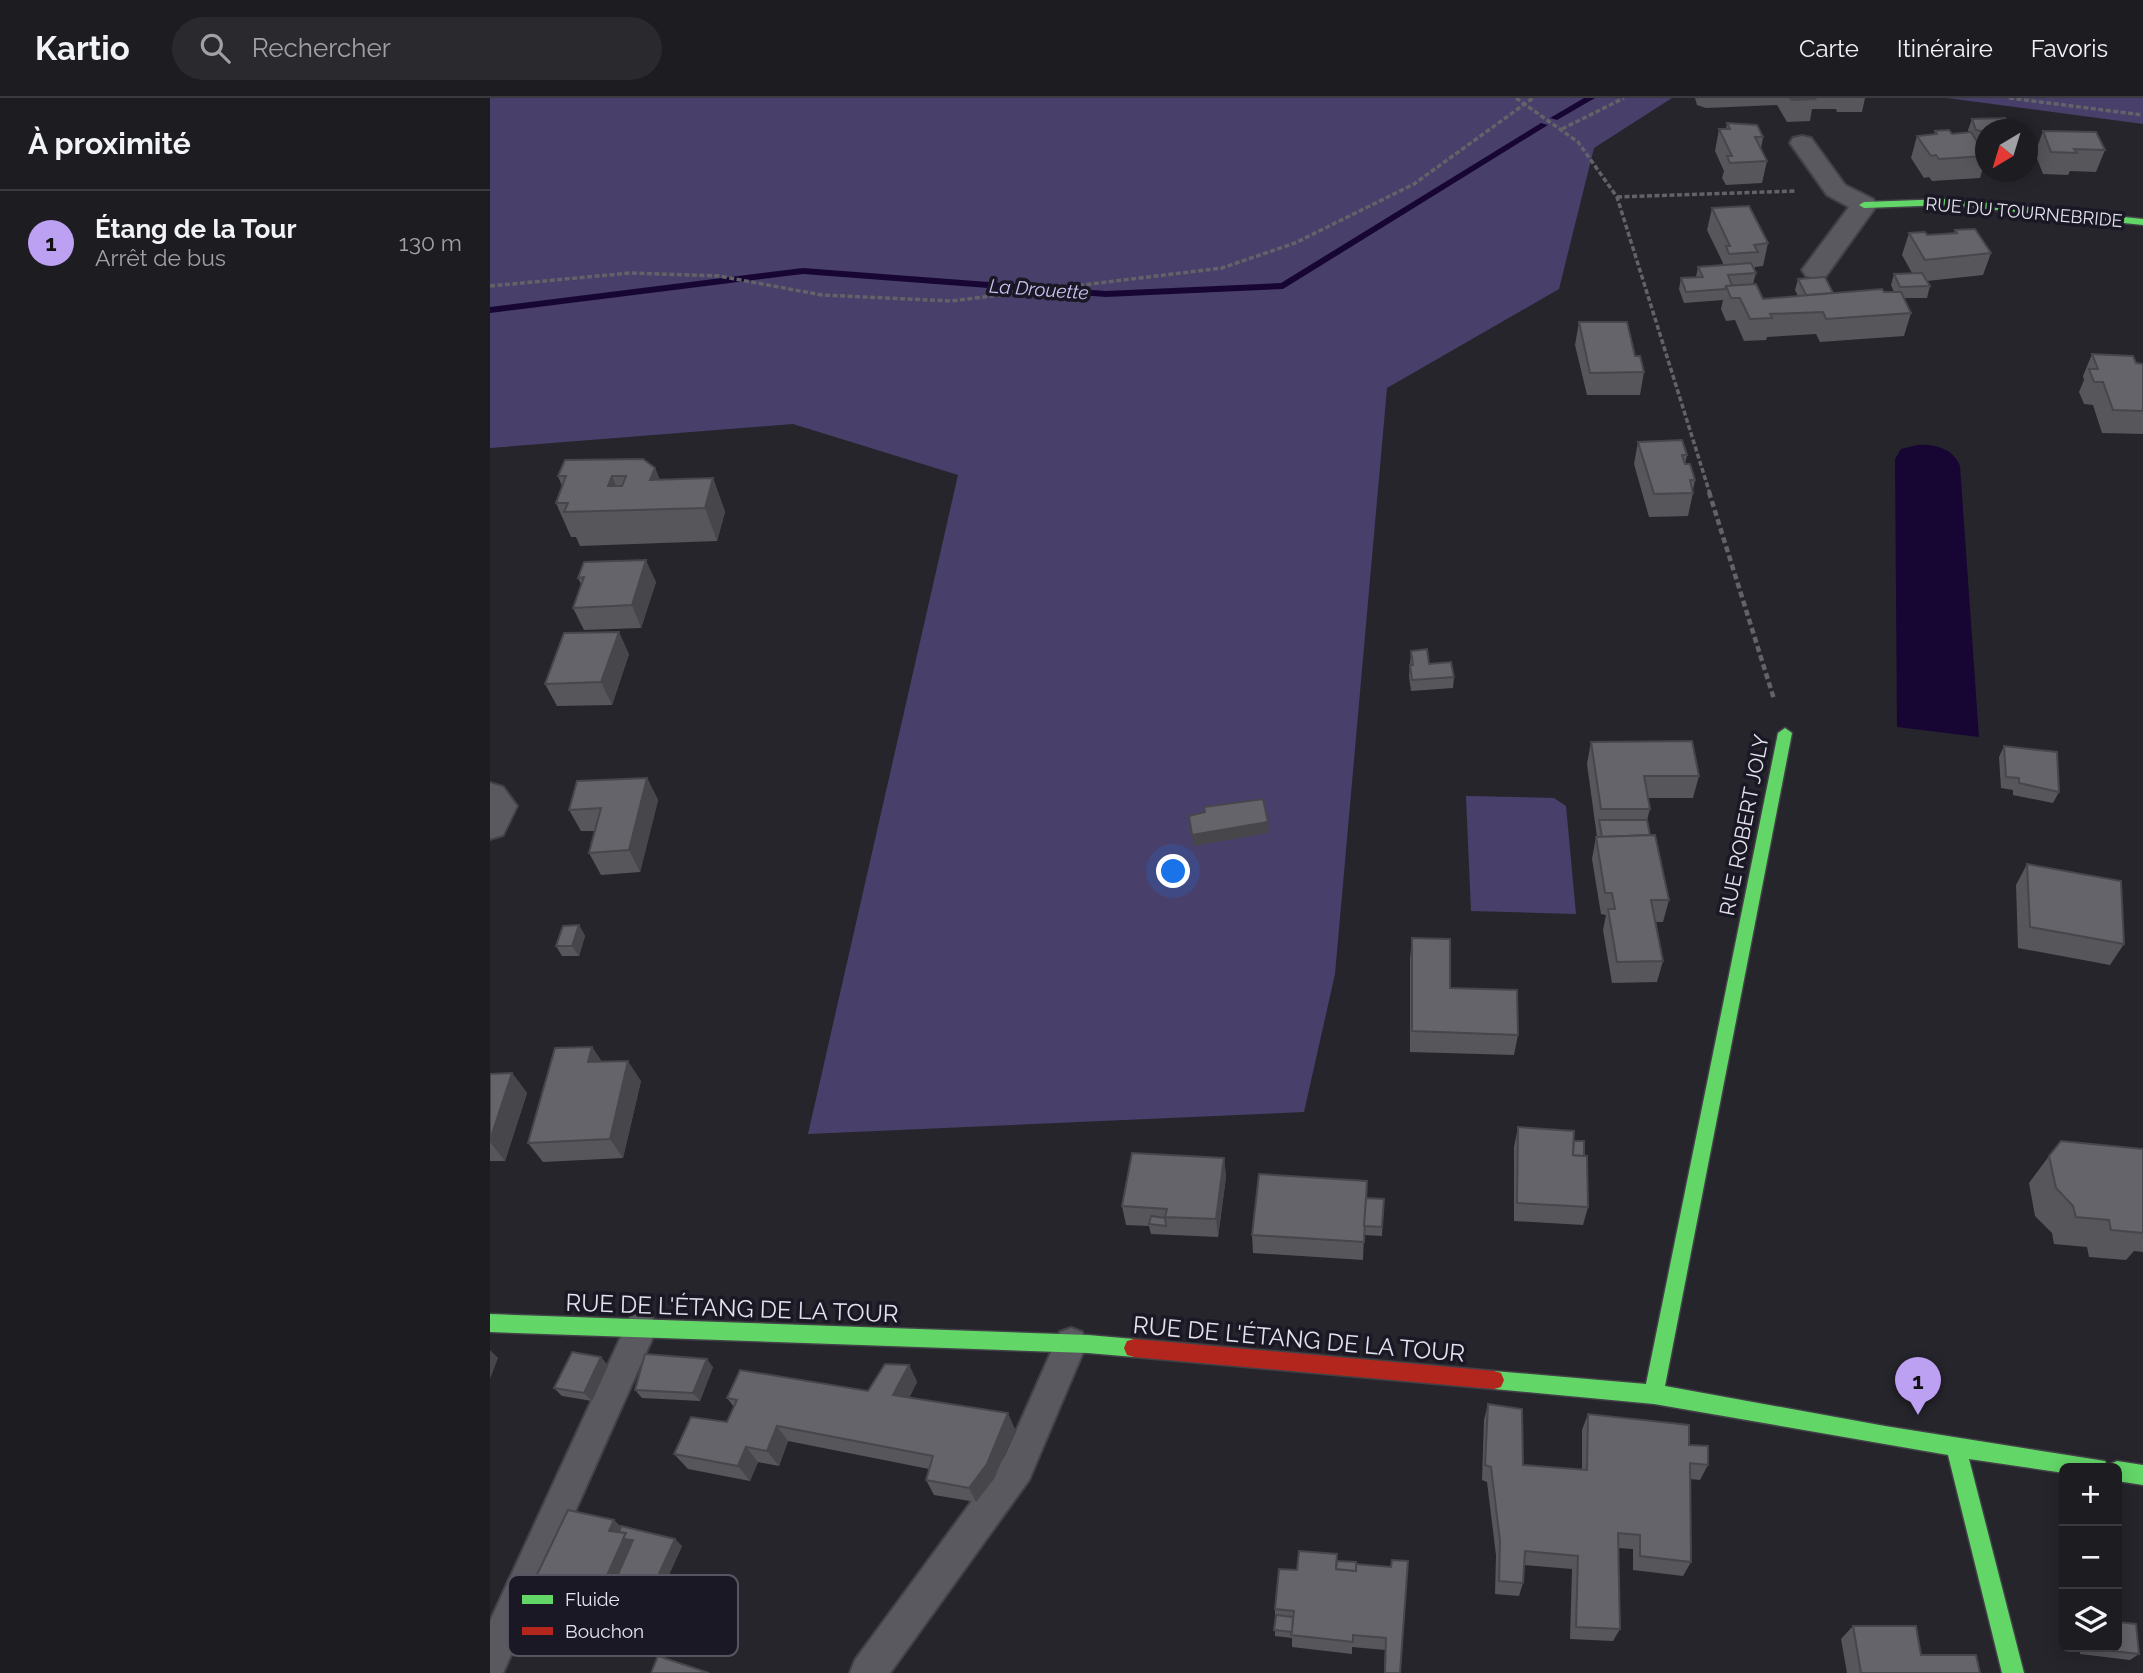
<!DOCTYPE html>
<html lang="fr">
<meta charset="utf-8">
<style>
:root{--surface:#1c1c21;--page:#29292e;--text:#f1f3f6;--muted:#a0a1a5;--line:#3a3a3f;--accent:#bca0f2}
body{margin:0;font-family:Raleway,sans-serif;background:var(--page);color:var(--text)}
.controls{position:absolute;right:21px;bottom:21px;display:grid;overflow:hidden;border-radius:10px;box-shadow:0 4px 18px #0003}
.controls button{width:63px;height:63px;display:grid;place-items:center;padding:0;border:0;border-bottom:2px solid var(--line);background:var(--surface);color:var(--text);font:35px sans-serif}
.compass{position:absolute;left:1485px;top:21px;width:63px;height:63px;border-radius:50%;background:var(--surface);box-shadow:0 4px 18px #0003;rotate:218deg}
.you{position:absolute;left:684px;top:774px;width:24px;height:24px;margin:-18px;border:5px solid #fff;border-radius:50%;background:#1a73e8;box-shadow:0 0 0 10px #1a73e833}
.badge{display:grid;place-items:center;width:46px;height:46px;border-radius:50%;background:var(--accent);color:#111;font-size:23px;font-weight:700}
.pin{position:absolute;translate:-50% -58px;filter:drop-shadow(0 2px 4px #0008)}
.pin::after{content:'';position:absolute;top:37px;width:24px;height:21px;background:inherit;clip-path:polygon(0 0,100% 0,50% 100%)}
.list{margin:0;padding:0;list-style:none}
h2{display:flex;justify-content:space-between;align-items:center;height:91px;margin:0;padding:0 28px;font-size:30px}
h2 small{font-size:23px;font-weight:400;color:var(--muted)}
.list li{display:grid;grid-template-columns:46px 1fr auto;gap:21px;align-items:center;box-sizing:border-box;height:105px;padding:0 28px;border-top:2px solid var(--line)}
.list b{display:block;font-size:26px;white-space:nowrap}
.list p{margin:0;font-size:23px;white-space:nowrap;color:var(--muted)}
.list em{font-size:23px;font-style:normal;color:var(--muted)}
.icon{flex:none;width:38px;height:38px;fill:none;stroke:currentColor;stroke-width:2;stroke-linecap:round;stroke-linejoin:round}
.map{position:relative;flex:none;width:1653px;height:1575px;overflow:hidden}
header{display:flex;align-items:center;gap:42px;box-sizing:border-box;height:98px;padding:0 35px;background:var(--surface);border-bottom:2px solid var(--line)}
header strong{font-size:33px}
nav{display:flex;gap:38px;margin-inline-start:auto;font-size:24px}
.search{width:490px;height:63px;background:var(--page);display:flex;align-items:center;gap:18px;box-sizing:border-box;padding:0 24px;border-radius:38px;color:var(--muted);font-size:26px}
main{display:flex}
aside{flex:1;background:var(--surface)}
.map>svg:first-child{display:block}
</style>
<header>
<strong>Kartio</strong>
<div class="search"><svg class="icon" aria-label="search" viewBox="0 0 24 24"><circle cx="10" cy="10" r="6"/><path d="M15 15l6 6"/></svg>Rechercher</div>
<nav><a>Carte</a><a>Itinéraire</a><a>Favoris</a></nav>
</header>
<main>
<aside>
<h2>À proximité<small></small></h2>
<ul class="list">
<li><span class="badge">1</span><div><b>Étang de la Tour</b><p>Arrêt de bus</p></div><em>130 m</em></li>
</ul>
</aside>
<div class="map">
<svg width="1653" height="1575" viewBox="0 0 1653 1575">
<rect width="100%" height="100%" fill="#26252c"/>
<!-- green -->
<g fill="#493f6b">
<polygon points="0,0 1182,0 1104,50 1069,191 897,290 845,876 814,1014 318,1036 468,377 303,326 0,350"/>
<polygon points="1457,0 1653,0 1653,26"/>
<polygon points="976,698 1064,700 1076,708 1086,816 981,813"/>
</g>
<!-- water -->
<path fill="#170633" d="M1427 347C1444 346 1463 350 1470 368L1489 639 1407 629 1405 361 1411 351Z"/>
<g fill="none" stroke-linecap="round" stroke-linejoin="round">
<!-- stream -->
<g fill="#170633" fill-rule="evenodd">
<polygon points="1094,0 1105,0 1067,22 1060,20"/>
<polygon points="1051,25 1058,27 793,191 616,199 313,176 0,215 0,209 313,170 616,193 791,185"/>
</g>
<!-- lane casing -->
<g stroke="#424147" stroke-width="4">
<g id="lane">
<polygon points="151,1215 162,1219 167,1230 13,1575 0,1575 0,1523 140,1219"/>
<polygon points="581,1230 592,1234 597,1245 539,1382 400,1575 360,1575 365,1562 515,1358 570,1234"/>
</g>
</g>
<!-- street casing -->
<g stroke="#424147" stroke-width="4">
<g id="street">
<polygon points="1312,38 1321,40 1355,87 1383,101 1387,107 1336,178 1326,180 1316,178 1312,172 1359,109 1337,97 1300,45 1303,40"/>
<polygon points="0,685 13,689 27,708 13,737 0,741"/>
</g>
</g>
<!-- fast casing -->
<g stroke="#424147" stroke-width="3">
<g id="fast">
<polygon points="1458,101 1653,121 1653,127 1458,107 1374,110 1369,107 1374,104"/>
<polygon points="1295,630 1302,635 1175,1288 1395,1328 1615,1363 1618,1370 1574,1370 1574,1375 1479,1361 1534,1575 1512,1575 1458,1357 1164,1306 1004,1291 997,1289 994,1282 997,1275 1004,1273 1156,1286 1288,635"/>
<polygon points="0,1216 598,1237 644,1241 651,1243 654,1250 651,1257 644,1259 598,1255 0,1234"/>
<polygon points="1627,1363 1653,1367 1653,1387 1627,1383 1627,1370 1618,1370 1620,1366"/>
</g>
</g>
<!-- jam casing -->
<g stroke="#424147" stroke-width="3">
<polygon id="jam" points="644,1241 1004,1273 1011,1275 1014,1282 1011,1289 1004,1291 644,1259 637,1257 634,1250 637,1243"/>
</g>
<!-- path-far1 -->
<g stroke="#626267" stroke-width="3.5" stroke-dasharray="5 2.5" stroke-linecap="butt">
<polyline points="1026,0 1088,44 1127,99 1220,396"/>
<polyline points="1519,0 1653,17"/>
<polyline points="1072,31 1134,0"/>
<polyline points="1127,99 1305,93"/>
<polyline points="0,188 140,175 229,178 332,197 461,203 732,170 805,145 924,86 1043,0"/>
</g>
<!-- path -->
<polyline stroke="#626267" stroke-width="4.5" stroke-dasharray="6 3.5" stroke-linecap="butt" points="1219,394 1284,601"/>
<!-- lane -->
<use href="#lane" fill="#5a595f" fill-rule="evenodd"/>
<!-- street -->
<use href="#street" fill="#5a595f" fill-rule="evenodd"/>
<!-- fast -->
<use href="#fast" fill="#63d668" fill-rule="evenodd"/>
<!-- jam -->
<use href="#jam" fill="#b3261e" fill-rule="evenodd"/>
</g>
<!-- wall -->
<g fill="#57565b">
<polygon points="1205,0 1375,0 1372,14 1347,14 1346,11 1322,11 1320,23 1297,24 1287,7 1216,10 1207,7"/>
<polygon points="1482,21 1495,32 1495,46 1488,44 1495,56 1495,63 1490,80 1442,83 1439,79 1434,80 1421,60 1427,38 1444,37 1445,33 1462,36 1479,35 1478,32"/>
<polygon points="1237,25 1273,39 1271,51 1277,63 1272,85 1236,87 1232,80 1234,73 1225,53 1229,31 1236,31"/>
<polygon points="1553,33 1615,52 1606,74 1580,73 1578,77 1553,76 1545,55"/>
<polygon points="1222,110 1278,145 1273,168 1265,169 1264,172 1266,175 1263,186 1273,201 1308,198 1305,192 1308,181 1343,195 1404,194 1401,187 1404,176 1422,175 1412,157 1419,135 1437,137 1464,135 1465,132 1501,155 1493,177 1437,183 1440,188 1437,200 1414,200 1421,215 1414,238 1330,244 1326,236 1277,239 1276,242 1254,243 1245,222 1236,223 1231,211 1233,202 1194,205 1189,191 1191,180 1206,179 1208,169 1232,167 1233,165 1217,132"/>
<polygon points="1089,224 1145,258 1154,274 1150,297 1097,297 1085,247"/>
<polygon points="1602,256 1646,265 1653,266 1653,336 1612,335 1603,307 1594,306 1589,294 1594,282 1593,278"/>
<polygon points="1148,344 1197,357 1195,366 1205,382 1203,392 1203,395 1198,418 1159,419 1144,366"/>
<polygon points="165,370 170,382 223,380 235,414 227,443 90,448 86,439 81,439 66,405 72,388 68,378"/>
<polygon points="94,464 166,484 151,530 94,532 83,510 91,486 88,480"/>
<polygon points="921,553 939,566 964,579 963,590 921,593 919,578"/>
<polygon points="139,556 122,607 67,608 55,586"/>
<polygon points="1101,644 1209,678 1203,700 1158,700 1160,711 1157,722 1160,737 1179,802 1173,824 1166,824 1173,863 1167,884 1122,885 1113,832 1116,817 1111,816 1102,761 1106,739 1107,739 1097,666"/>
<polygon points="1514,648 1569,694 1563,705 1523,697 1523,692 1511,690 1509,659"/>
<polygon points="157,680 168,702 150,774 111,777 99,755 105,733 91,733 79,712"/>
<polygon points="1537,766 1634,846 1620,867 1528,850 1526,787"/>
<polygon points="89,827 95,838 89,858 72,858 66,848"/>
<polygon points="922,840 960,890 1028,937 1024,957 920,954 920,861"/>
<polygon points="102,949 112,964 151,983 133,1060 53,1064 38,1045"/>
<polygon points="22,975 37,995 15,1063 0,1063 0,976"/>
<polygon points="1028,1029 1084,1043 1094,1058 1098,1109 1093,1127 1024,1123 1024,1049"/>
<polygon points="1653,1051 1653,1154 1644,1153 1636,1162 1599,1159 1597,1149 1564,1146 1562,1135 1545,1118 1539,1085 1559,1058"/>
<polygon points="734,1060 736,1079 728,1139 661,1136 659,1128 636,1127 632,1108"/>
<polygon points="894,1101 892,1138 874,1137 873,1162 763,1155 762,1137 875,1122"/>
<polygon points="111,1259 118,1268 102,1303 72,1298 64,1290"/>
<polygon points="419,1267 427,1284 419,1300 525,1331 504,1381 486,1404 444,1397 436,1382 439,1371 298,1343 289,1368 268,1364 260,1383 198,1371 184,1356 237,1324 244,1309 237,1300 378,1293"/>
<polygon points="223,1269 210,1303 152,1300 145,1292"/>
<polygon points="998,1306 1033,1367 1092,1372 1092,1332 1098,1316 1199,1347 1218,1367 1210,1382 1200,1381 1201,1464 1193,1478 1143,1472 1143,1451 1128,1450 1130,1531 1123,1543 1080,1541 1082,1471 1034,1467 1033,1485 1029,1498 1005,1496 1006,1457 997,1384 992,1382 994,1322"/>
<polygon points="131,1428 192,1448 158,1523 59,1500 42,1487"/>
<polygon points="847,1463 866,1466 910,1575 894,1575 895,1552 862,1549 862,1556 802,1549 802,1540 785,1538 785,1511 807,1472"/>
<polygon points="1363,1528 1431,1557 1490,1575 1357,1575 1351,1541"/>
<polygon points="1589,1549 1627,1549 1649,1556 1640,1562 1590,1556"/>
</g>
<!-- shaded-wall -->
<g fill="#47464a">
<polygon points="165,370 178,403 160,382"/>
<polygon points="122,378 136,411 118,388"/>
<polygon points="223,380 235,414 227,443 215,410"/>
<polygon points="156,462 166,484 151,530 142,507"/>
<polygon points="129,534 139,556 122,607 111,584"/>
<polygon points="157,680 168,702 150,774 139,752"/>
<polygon points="778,724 779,735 703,748 702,737"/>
<polygon points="89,827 95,838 89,858 82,848"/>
<polygon points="102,949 115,969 98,964"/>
<polygon points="138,963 151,983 133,1060 120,1041"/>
<polygon points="22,975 37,995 15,1063 0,1044 0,1042"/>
<polygon points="734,1060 736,1079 728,1139 726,1121"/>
<polygon points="0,1252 8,1260 0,1281"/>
<polygon points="111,1259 118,1268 102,1303 94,1295"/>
<polygon points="217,1261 223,1269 210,1303 203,1295"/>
<polygon points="419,1267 427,1284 411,1313 403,1297"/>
<polygon points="518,1315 525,1331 504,1381 486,1404 479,1390"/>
<polygon points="287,1328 298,1343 289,1368 277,1353"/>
<polygon points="256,1349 268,1364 260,1383 248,1368"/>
<polygon points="124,1422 139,1436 151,1449 114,1508 106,1502 119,1433"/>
<polygon points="185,1441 192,1448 158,1523 150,1517"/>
</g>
<!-- building -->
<g fill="#65646a" stroke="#47464a" stroke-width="2" fill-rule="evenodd">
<polygon points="1300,0 1324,0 1325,1 1302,2"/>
<polygon points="1515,20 1520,32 1495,32 1495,34 1486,32 1482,21"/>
<polygon points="1237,25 1267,27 1273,39 1265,39 1277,63 1240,65 1237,58 1242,58 1229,31 1240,31"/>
<polygon points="1459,32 1462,36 1481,34 1495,56 1495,58 1449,61 1446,57 1441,58 1427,38 1447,36 1445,33"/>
<polygon points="1553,33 1606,34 1615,52 1584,51 1587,55 1561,54"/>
<polygon points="1259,108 1278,145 1264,147 1268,154 1239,156 1236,148 1240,148 1222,110"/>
<polygon points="1485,131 1501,155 1435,162 1419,135 1435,134 1437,137 1467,135 1465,132"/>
<polygon points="1261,165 1266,175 1238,177 1242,188 1236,188 1235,191 1196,194 1191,180 1213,179 1208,169"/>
<polygon points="1432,175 1440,188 1410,189 1404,176"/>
<polygon points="1335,179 1343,195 1316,197 1308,181"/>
<polygon points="1266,186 1273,201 1392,191 1394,194 1411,194 1421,215 1336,221 1333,214 1280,216 1282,220 1260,221 1250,200 1241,200 1236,188"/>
<polygon points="1089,224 1137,224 1145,258 1150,258 1154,274 1100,275"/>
<polygon points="1602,256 1643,258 1646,265 1653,266 1653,313 1623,312 1613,284 1604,284 1599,271 1608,271"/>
<polygon points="1192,342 1197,357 1192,357 1195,366 1200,366 1205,382 1200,382 1203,395 1164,396 1148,344"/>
<path d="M153 361 165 370 160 382 223 380 215 410 74 414 78 405H66L76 378H68L75 362ZM122 378H136L132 388H118Z"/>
<polygon points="156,462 142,507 83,510 94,479 88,480 94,464"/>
<polygon points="129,534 111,584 55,586 74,535"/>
<polygon points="937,551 939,566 961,564 964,579 922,582 920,567 923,567 921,553"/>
<polygon points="1202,643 1209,678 1154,678 1160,711 1111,711 1101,644"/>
<polygon points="1514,648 1567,654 1569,694 1529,685 1529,680 1516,679"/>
<polygon points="157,680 139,752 99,755 111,710 79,712 87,683"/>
<polygon points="773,701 778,724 702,737 699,718 715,714 714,709"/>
<polygon points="1109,722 1157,722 1160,737 1112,739"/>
<polygon points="1165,737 1179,802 1161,802 1173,863 1127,864 1118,811 1125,811 1122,795 1115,795 1106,739"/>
<polygon points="1537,766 1631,783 1634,846 1540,829"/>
<polygon points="89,827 82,848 66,848 73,828"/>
<polygon points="922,840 960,841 960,890 1027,892 1028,937 922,933"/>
<polygon points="102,949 98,964 138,963 120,1041 38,1045 65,950"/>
<polygon points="22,975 0,1042 0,976"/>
<polygon points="1028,1029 1084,1033 1083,1057 1097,1058 1098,1109 1027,1105"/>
<polygon points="1084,1043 1094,1043 1094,1058 1083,1057"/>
<polygon points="1571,1043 1653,1051 1653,1135 1621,1132 1619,1122 1586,1119 1583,1108 1566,1090 1559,1058"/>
<polygon points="642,1055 734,1060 726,1121 675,1119 677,1111 632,1108"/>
<polygon points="769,1076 877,1083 874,1144 762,1137"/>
<polygon points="876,1100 894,1101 892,1129 874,1128"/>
<polygon points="661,1118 675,1120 676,1128 659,1126"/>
<polygon points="82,1254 111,1259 94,1295 64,1290"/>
<polygon points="155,1256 217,1261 203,1295 145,1292"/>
<polygon points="395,1266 419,1267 403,1297 518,1315 497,1366 479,1390 436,1382 443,1358 287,1328 277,1353 256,1349 248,1368 184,1356 201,1319 237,1324 247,1302 237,1300 250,1272 378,1293"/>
<polygon points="998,1306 1032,1311 1033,1367 1097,1372 1098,1316 1199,1327 1199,1347 1218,1348 1218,1367 1200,1365 1201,1464 1150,1458 1150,1437 1128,1435 1130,1531 1086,1529 1088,1458 1035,1453 1033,1485 1009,1483 1010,1443 1001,1369 995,1367"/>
<polygon points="78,1412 124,1422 119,1433 136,1435 106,1502 42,1487"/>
<polygon points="131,1428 185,1441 150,1517 114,1508 143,1442 133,1441 136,1435 129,1434"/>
<polygon points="809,1453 847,1456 846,1471 866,1473 866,1466 901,1469 902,1462 918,1463 910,1575 895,1575 896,1540 863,1537 863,1544 801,1537 804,1513 785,1511 789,1471 807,1472"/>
<polygon points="847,1463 866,1464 866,1473 846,1471"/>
<polygon points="786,1517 803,1519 802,1534 784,1532"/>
<polygon points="1627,1524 1646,1526 1649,1556 1599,1550 1599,1549 1627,1549"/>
<polygon points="1363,1528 1426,1528 1431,1557 1486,1557 1490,1575 1371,1575"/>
<polygon points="168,1558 219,1575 161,1575"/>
</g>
<g text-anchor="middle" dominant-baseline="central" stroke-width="7" stroke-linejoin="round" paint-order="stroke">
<!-- far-street labels -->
<g font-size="18" fill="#e4e2ec" stroke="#1b1825">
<text transform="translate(1534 114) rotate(5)">RUE DU TOURNEBRIDE</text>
</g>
<!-- far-water labels -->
<g font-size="19" font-style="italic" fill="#cbc2f5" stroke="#1b1825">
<text transform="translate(549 191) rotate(4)">La Drouette</text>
</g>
<!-- street labels -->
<g font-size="21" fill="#e4e2ec" stroke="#1b1825">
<text transform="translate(1254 727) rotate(-79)">RUE ROBERT JOLY</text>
</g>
<!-- near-street labels -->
<g font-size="24" fill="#e4e2ec" stroke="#1b1825">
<text transform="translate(242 1210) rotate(2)">RUE DE L'ÉTANG DE LA TOUR</text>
<text transform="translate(809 1241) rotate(5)">RUE DE L'ÉTANG DE LA TOUR</text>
</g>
</g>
<!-- legend -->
<rect x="18" y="1477" width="230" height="81" rx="10" fill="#1b1825" stroke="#575561" stroke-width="2"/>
<rect x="32" y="1497" width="31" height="9" fill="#63d668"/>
<rect x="32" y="1529" width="31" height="8" fill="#b3261e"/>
<g font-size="19" fill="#e4e2ec">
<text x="75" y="1508">Fluide</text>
<text x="75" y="1540">Bouchon</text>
</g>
</svg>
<div class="controls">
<button>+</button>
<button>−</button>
<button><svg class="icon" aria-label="layers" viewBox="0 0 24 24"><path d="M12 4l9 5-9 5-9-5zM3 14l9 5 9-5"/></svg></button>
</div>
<svg class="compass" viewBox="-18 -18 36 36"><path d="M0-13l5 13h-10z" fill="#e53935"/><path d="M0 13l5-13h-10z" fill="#a0a1a5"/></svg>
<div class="you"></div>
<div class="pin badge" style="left:1428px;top:1317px">1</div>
</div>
</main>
